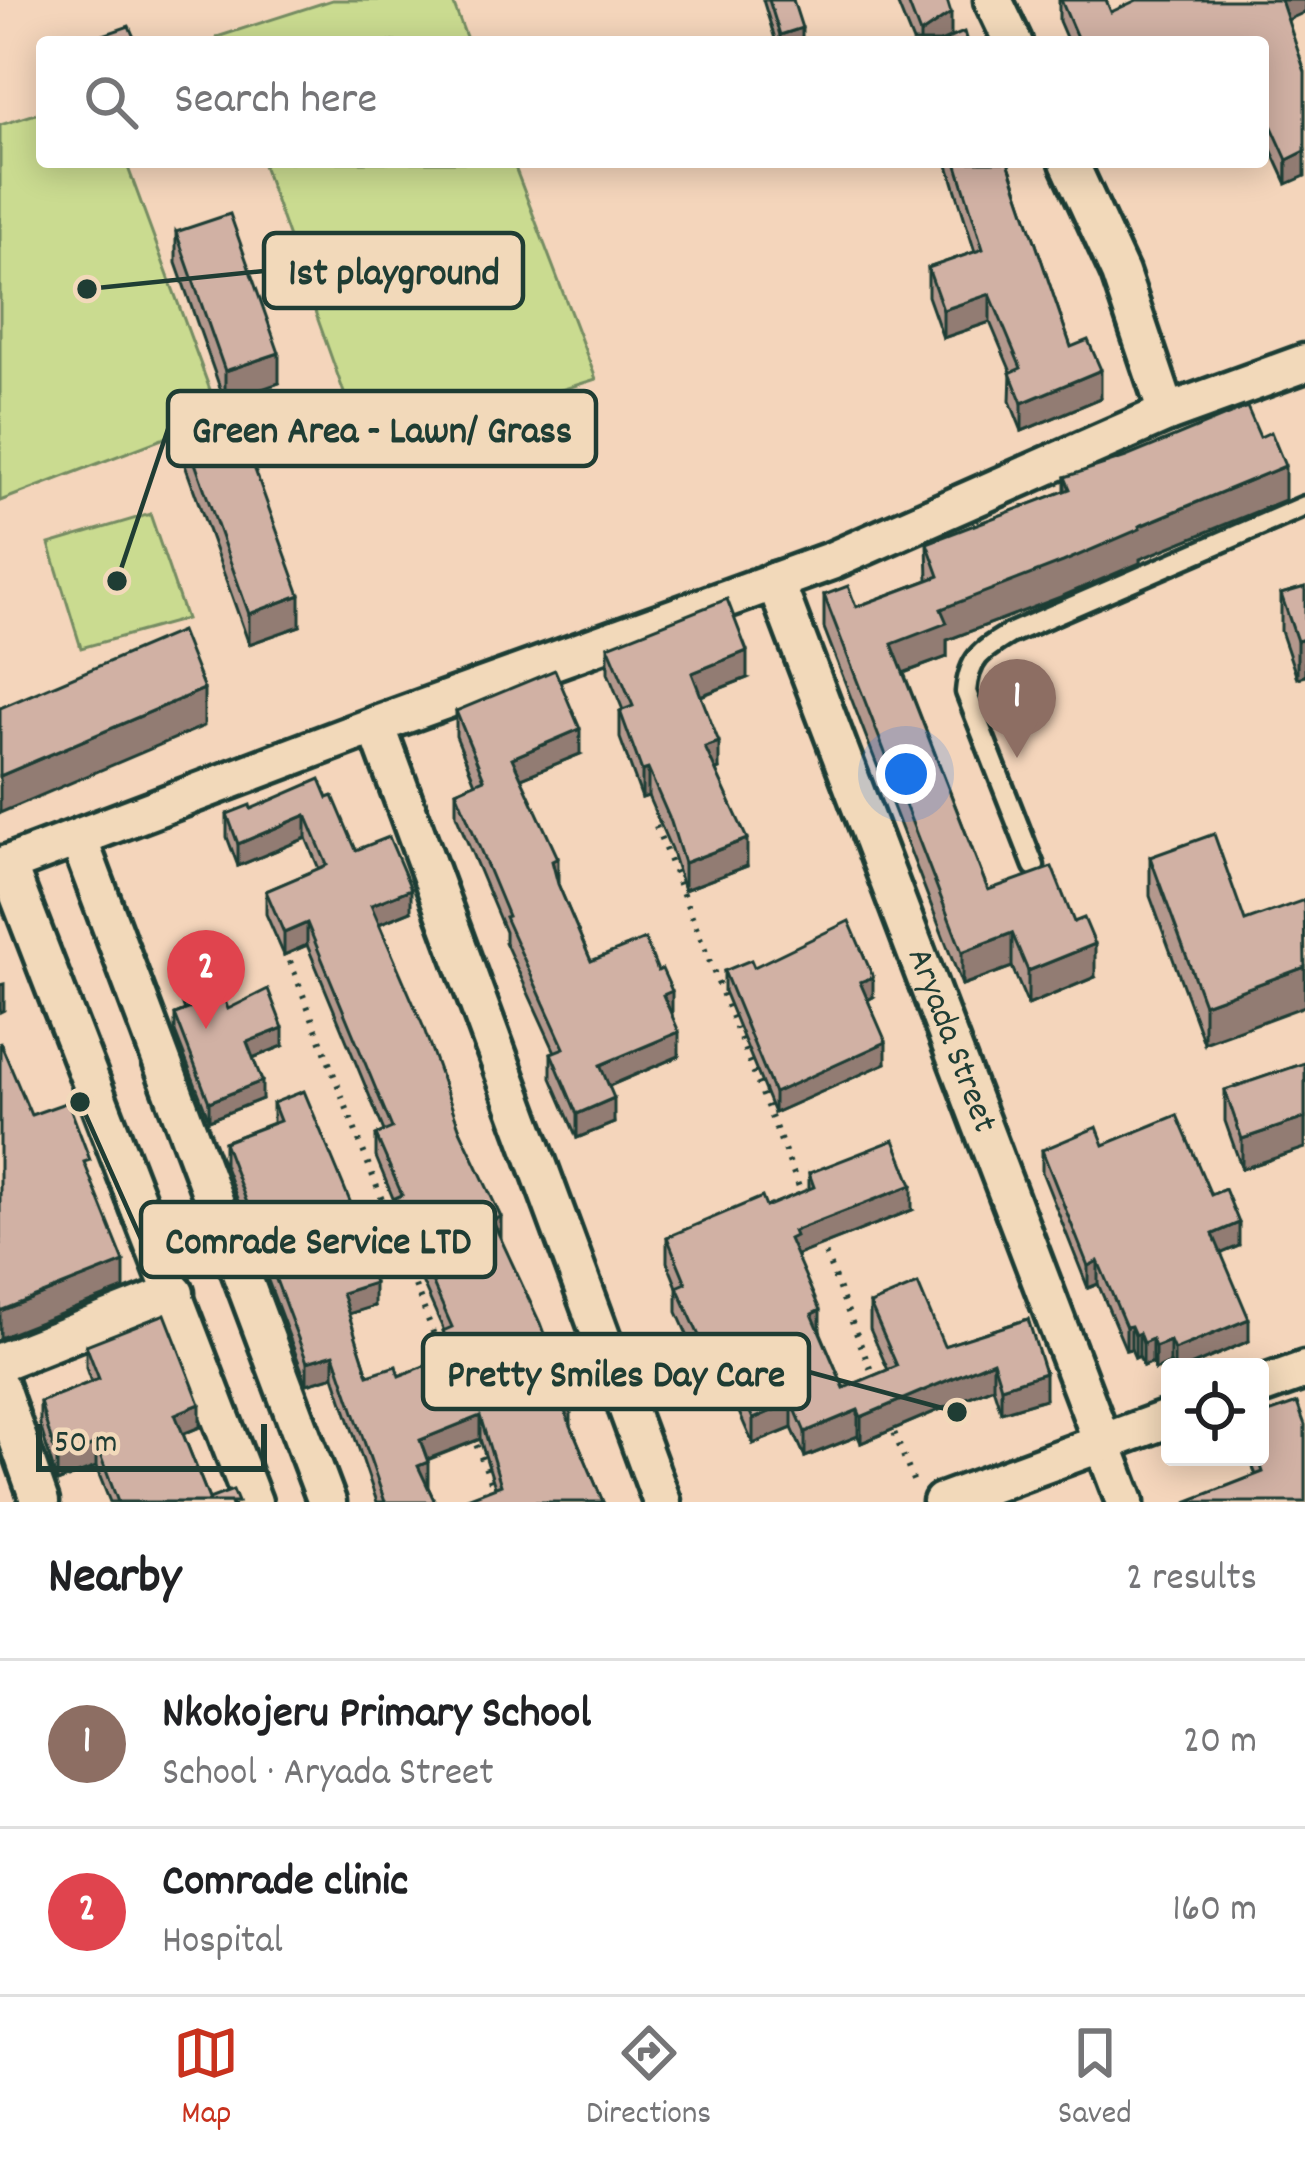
<!DOCTYPE html>
<meta charset="utf-8">
<style>
:root{--surface:#fff;--page:#f6f6f6;--text:#202124;--muted:#757577;--line:#e0e0e0;--accent:#c8321e}
body{margin:0;font-family:Dekko,sans-serif;background:var(--page);color:var(--text)}
.controls{position:absolute;right:36px;bottom:36px;display:grid;overflow:hidden;border-radius:12px;box-shadow:0 6px 30px #0003}
.controls button{width:108px;height:108px;display:grid;place-items:center;padding:0;border:0;border-bottom:3px solid var(--line);background:var(--surface);color:var(--text);font:60px sans-serif}
.scale{position:absolute;left:36px;bottom:30px;width:231px;box-sizing:border-box;padding-left:12px;border:6px solid #1f3d34;border-top:0;font-size:33px;line-height:42px;white-space:nowrap;color:#1f3d34;-webkit-text-stroke:9px #f2d9ba;paint-order:stroke}
.you{position:absolute;left:906px;top:774px;width:42px;height:42px;margin:-30px;border:9px solid #fff;border-radius:50%;background:#1a73e8;box-shadow:0 0 0 18px #1a73e833}
.badge{display:grid;place-items:center;width:78px;height:78px;border-radius:50%;background:var(--accent);color:#fff;font-size:39px;font-weight:700}
.pin{position:absolute;translate:-50% -99px;filter:drop-shadow(0 3px 6px #0008)}
.pin::after{content:'';position:absolute;top:63px;width:42px;height:36px;background:inherit;clip-path:polygon(0 0,100% 0,50% 100%)}
.list{margin:0;padding:0;list-style:none}
h2{display:flex;justify-content:space-between;align-items:center;height:156px;margin:0;padding:0 48px;font-size:51px}
h2 small{font-size:39px;font-weight:400;color:var(--muted)}
.list li{display:grid;grid-template-columns:78px 1fr auto;gap:36px;align-items:center;box-sizing:border-box;height:168px;padding:0 48px;border-top:3px solid var(--line)}
.list b{display:block;font-size:45px;white-space:nowrap}
.list p{margin:0;font-size:39px;white-space:nowrap;color:var(--muted)}
.list em{font-size:39px;font-style:normal;color:var(--muted)}
.icon{flex:none;width:66px;height:66px;fill:none;stroke:currentColor;stroke-width:2;stroke-linecap:round;stroke-linejoin:round}
.map{position:relative;flex:none;width:1305px;height:1502px;overflow:hidden}
.search{position:absolute;background:var(--surface);box-shadow:0 6px 30px #0003;left:36px;right:36px;top:36px;height:132px;display:flex;align-items:center;gap:30px;box-sizing:border-box;padding:0 42px;border-radius:12px;color:var(--muted);font-size:45px}
.sheet{height:492px;background:var(--surface)}
nav{display:flex;justify-content:space-around;align-items:center;box-sizing:border-box;height:168px;border-top:3px solid var(--line);background:var(--surface);font-size:33px;color:var(--muted)}
nav a{display:grid;justify-items:center;gap:6px}
nav .on{color:var(--accent)}
.map>svg:first-child{display:block}
</style>
<div class="map">
<svg width="1305" height="1502" viewBox="0 0 1305 1502">
<rect width="100%" height="100%" fill="#f4d5bb"/>
<filter id="ink" filterUnits="userSpaceOnUse"><feTurbulence type="fractalNoise" baseFrequency=".00833" numOctaves="2"/><feDisplacementMap in="SourceGraphic" scale="24" xChannelSelector="R" yChannelSelector="G"/><feConvolveMatrix kernelMatrix="1 2 1 2 8 2 1 2 1" color-interpolation-filters="sRGB"/></filter>
<g filter="url(#ink)">
<!-- green -->
<g fill="#cadb90" stroke="#748c62" stroke-width="3">
<polygon points="332,0 452,0 468,42 219,42 217,37"/>
<polygon points="42,112 42,162 126,162 220,417 0,501 0,125"/>
<polygon points="262,162 513,162 596,379 365,452"/>
<polygon points="150,514 186,619 81,648 49,544"/>
</g>
<g fill="none" stroke-linecap="round" stroke-linejoin="round">
<!-- service casing -->
<g stroke="#1f3d34" stroke-width="27">
<path id="service" d="M1034 866 966 692C969 658 981 651 1009 634L1305 506"/>
</g>
<!-- minor casing -->
<g stroke="#1f3d34" stroke-width="45">
<g id="minor">
<polyline points="993,0 1013,42"/>
<polyline points="1069,162 1120,273 1167,413"/>
<path id="s1" d="M775 581 1125 1502"/>
<polyline points="376,725 662,1502"/>
<polyline points="78,838 327,1502"/>
<polyline points="7,864 253,1502"/>
<polyline points="0,867 376,725 831,561 1167,413 1305,363"/>
<polyline points="0,1362 175,1293"/>
<polyline points="1260,1386 1305,1370"/>
<polyline points="0,1388 40,1502"/>
<polyline points="942,1502 1170,1418"/>
</g>
</g>
<!-- path -->
<g stroke="#1f3d34" stroke-width="6" stroke-dasharray="3 9" stroke-linecap="butt">
<polyline points="656,826 803,1197"/>
<polyline points="290,961 446,1366"/>
<polyline points="821,1243 875,1381"/>
<polyline points="890,1422 916,1488"/>
<polyline points="472,1434 499,1502"/>
</g>
<!-- service -->
<use href="#service" stroke="#f2d9ba" stroke-width="18"/>
<!-- minor -->
<use href="#minor" stroke="#f2d9ba" stroke-width="36"/>
</g>
<!-- wall -->
<g fill="#b4988d" stroke="#1f3d34" stroke-width="3">
<polygon points="763,0 793,0 802,42 776,42"/>
<polygon points="896,0 947,0 951,37 967,42 913,42"/>
<polygon points="1059,0 1111,12 1288,20 1287,184 1263,132 1263,42 1068,42 1059,21"/>
<polygon points="947,162 1008,162 1071,347 1101,398 1022,431 1010,401 1011,372 990,322 943,338 928,296 928,268 975,252"/>
<polygon points="176,232 279,383 225,402 176,263"/>
<polygon points="185,435 300,626 249,644 185,465"/>
<polygon points="1065,477 1285,500 1140,559 1140,563 1063,596 947,640 947,657 904,673 988,890 1095,977 1028,1005 1012,967 962,985 824,628 824,595 856,607 928,580 927,543 1065,491"/>
<polygon points="1305,587 1297,678 1281,631 1281,594"/>
<polygon points="608,646 747,678 701,696 719,769 716,770 747,866 684,890 671,849 648,796 642,798 620,738 620,711 623,710 608,673"/>
<polygon points="456,711 580,754 521,778 558,884 591,961 672,1015 679,1056 609,1086 614,1123 577,1138 551,1078 551,1053 555,1052 505,942 505,932 456,815 456,791 475,783 456,736"/>
<polygon points="328,798 356,850 411,911 379,924 460,1130 571,1426 603,1502 495,1487 480,1439 427,1460 427,1485 435,1502 377,1502 334,1376 307,1384 224,1164 224,1142 273,1123 273,1103 374,1306 348,1314 368,1375 399,1376 445,1358 443,1354 444,1331 395,1220 395,1203 376,1157 376,1135 384,1131 307,945 284,955 266,914 266,891 319,869 306,838 238,866 227,837 227,814 251,809"/>
<polygon points="1150,857 1245,921 1204,1043 1150,896"/>
<polygon points="174,962 228,1009 283,1046 253,1058 262,1099 209,1120 175,1032 175,1014 185,1010 174,980"/>
<polygon points="754,967 873,997 868,1000 886,1063 774,1113 724,991 724,971"/>
<polygon points="1305,1063 1305,1148 1242,1169 1225,1121 1225,1090"/>
<polygon points="1104,1145 1211,1195 1239,1246 1221,1253 1249,1341 1188,1367 1172,1367 1170,1363 1155,1370 1152,1362 1143,1366 1139,1356 1135,1358 1131,1349 1126,1350 1098,1284 1088,1288 1042,1172 1042,1150"/>
<polygon points="809,1173 912,1210 796,1255 820,1331 844,1388 888,1370 870,1329 870,1304 944,1346 1028,1319 1045,1399 1001,1412 993,1387 861,1443 858,1436 805,1457 792,1428 753,1444 723,1376 711,1381 701,1366 677,1312 677,1287 667,1262 667,1237 766,1207 809,1190"/>
<polygon points="86,1345 200,1427 183,1434 209,1499 238,1502 110,1502 96,1467 57,1482 40,1425 40,1402 91,1382 86,1368"/>
<polygon points="1249,1457 1260,1457 1305,1502 1256,1475"/>
</g>
<!-- shaded-wall -->
<g fill="#927c73" stroke="#1f3d34" stroke-width="3">
<polygon points="1281,0 1305,0 1305,12 1281,23"/>
<polygon points="951,13 951,39 947,42 920,42 920,34"/>
<polygon points="802,28 802,42 780,42 780,35"/>
<polygon points="1305,151 1305,176 1287,184 1287,160"/>
<polygon points="990,294 990,322 943,338 943,310"/>
<polygon points="279,353 279,383 225,402 225,371"/>
<polygon points="1101,370 1101,398 1022,431 1022,403"/>
<polygon points="1285,466 1285,500 1140,559 1140,563 1063,596 947,640 947,657 892,677 892,644 941,609"/>
<polygon points="300,595 300,626 249,644 249,614"/>
<polygon points="1305,639 1305,676 1297,678 1297,641"/>
<polygon points="747,651 747,678 692,699 692,673"/>
<polygon points="204,689 204,726 0,813 0,776"/>
<polygon points="580,729 580,754 512,782 512,758"/>
<polygon points="719,742 719,769 705,774 705,747"/>
<polygon points="648,769 648,796 642,798 642,771"/>
<polygon points="306,815 306,838 238,866 238,844"/>
<polygon points="747,839 747,866 684,890 684,863"/>
<polygon points="558,858 558,883 552,861"/>
<polygon points="411,889 411,911 371,927 371,905"/>
<polygon points="307,923 307,945 284,955 284,933"/>
<polygon points="1012,933 1012,967 962,985 962,952"/>
<polygon points="1095,944 1095,977 1028,1005 1028,971"/>
<polygon points="1305,967 1305,1006 1204,1043 1204,1004"/>
<polygon points="873,977 873,997 860,1003 860,982"/>
<polygon points="4,984 4,1010 0,1012 0,985"/>
<polygon points="672,991 672,1016 663,995"/>
<polygon points="283,1028 283,1046 247,1060 247,1042"/>
<polygon points="679,1032 679,1056 600,1090 600,1065"/>
<polygon points="886,1042 886,1063 774,1113 774,1093"/>
<polygon points="262,1081 262,1099 209,1120 209,1102"/>
<polygon points="614,1098 614,1123 577,1138 577,1114"/>
<polygon points="1305,1118 1305,1148 1242,1169 1242,1139"/>
<polygon points="912,1185 912,1210 795,1256 789,1239 793,1231"/>
<polygon points="501,1217 501,1239 492,1220"/>
<polygon points="1239,1223 1239,1246 1213,1257 1213,1234"/>
<polygon points="1098,1261 1098,1284 1088,1288 1088,1266"/>
<polygon points="124,1262 124,1289 0,1338 0,1311"/>
<polygon points="374,1283 374,1306 342,1316 342,1293"/>
<polygon points="820,1310 820,1336 812,1314"/>
<polygon points="1249,1319 1249,1341 1188,1367 1174,1367 1174,1350"/>
<polygon points="1131,1326 1131,1349 1126,1350 1126,1327"/>
<polygon points="1139,1333 1139,1356 1135,1358 1135,1335"/>
<polygon points="1152,1339 1152,1362 1143,1366 1143,1343"/>
<polygon points="1170,1341 1170,1363 1155,1370 1155,1347"/>
<polygon points="723,1351 723,1376 711,1381 711,1356"/>
<polygon points="334,1354 334,1376 307,1384 307,1362"/>
<polygon points="993,1361 993,1387 861,1443 861,1417"/>
<polygon points="1045,1373 1045,1399 1001,1412 1001,1387"/>
<polygon points="792,1402 792,1428 753,1444 753,1419"/>
<polygon points="200,1404 200,1427 175,1437 175,1414"/>
<polygon points="571,1406 571,1428 564,1409"/>
<polygon points="858,1410 858,1436 805,1457 805,1432"/>
<polygon points="480,1416 480,1439 420,1462 420,1440"/>
<polygon points="96,1444 96,1467 57,1482 57,1460"/>
<polygon points="428,1462 428,1485 418,1488 418,1466"/>
</g>
<!-- building -->
<g fill="#d1b1a4" stroke="#1f3d34" stroke-width="3">
<polygon points="769,0 793,0 802,28 780,35"/>
<polygon points="907,0 947,0 951,13 920,34"/>
<polygon points="1061,0 1106,0 1111,12 1137,0 1281,0 1305,72 1305,151 1287,160 1263,107 1263,42 1079,42"/>
<polygon points="129,26 136,42 86,41"/>
<polygon points="964,32 967,42 940,42"/>
<polygon points="956,162 1008,162 1071,347 1088,340 1101,370 1022,403 1010,373 1021,368 990,294 943,310 928,268 983,249"/>
<polygon points="230,214 279,353 225,371 176,232"/>
<polygon points="1247,407 1260,437 1271,432 1285,466 1139,526 1140,529 1063,562 941,609 947,623 892,644 988,890 1052,867 1074,922 1084,918 1095,944 1028,971 1012,933 962,952 824,595 848,586 856,607 939,576 927,543 1070,489 1065,477 1126,457"/>
<polygon points="236,417 300,595 249,614 185,435"/>
<polygon points="1305,587 1305,639 1297,641 1281,594"/>
<polygon points="727,599 747,651 692,673 719,742 705,747 747,839 684,863 671,822 648,769 642,771 620,711 633,706 608,646"/>
<polygon points="181,631 204,689 0,776 0,708"/>
<polygon points="555,670 580,729 512,758 558,858 552,861 558,884 591,961 645,939 658,971 662,969 672,991 663,995 679,1032 600,1065 614,1098 577,1114 551,1053 564,1048 505,917 508,916 456,791 484,779 456,711"/>
<polygon points="320,779 328,798 333,796 356,850 389,837 411,889 371,905 423,1026 460,1130 501,1217 492,1220 540,1323 571,1406 564,1409 603,1502 457,1502 501,1485 480,1416 420,1440 428,1462 418,1466 435,1502 385,1502 334,1354 307,1362 224,1142 280,1121 273,1103 304,1091 354,1211 374,1283 342,1293 368,1375 396,1366 399,1376 453,1355 443,1331 452,1327 395,1198 402,1195 376,1135 392,1128 307,923 284,933 266,891 327,865 306,815 238,844 227,814 250,805 251,809"/>
<polygon points="1214,834 1245,921 1304,900 1305,967 1204,1004 1150,857"/>
<polygon points="849,921 873,977 860,982 886,1042 774,1093 724,971 751,960 754,967"/>
<polygon points="206,950 228,1009 268,989 283,1028 247,1042 262,1081 209,1102 175,1014 191,1008 174,962"/>
<polygon points="0,1042 31,1115 68,1102 90,1160 84,1162 124,1262 0,1311"/>
<polygon points="1305,1063 1305,1118 1242,1139 1225,1090"/>
<polygon points="1177,1115 1211,1195 1225,1189 1239,1223 1213,1234 1249,1319 1174,1350 1170,1341 1155,1347 1152,1339 1143,1343 1139,1333 1135,1335 1131,1326 1126,1327 1098,1261 1088,1266 1042,1150 1097,1127 1104,1145"/>
<polygon points="894,1140 912,1185 793,1231 795,1236 789,1239 820,1310 812,1314 844,1388 897,1366 870,1304 918,1284 944,1346 1028,1319 1045,1373 1001,1387 993,1361 861,1417 858,1410 805,1432 792,1402 753,1419 723,1351 711,1356 701,1340 677,1287 686,1283 667,1237 762,1197 766,1207 814,1187 809,1173"/>
<polygon points="165,1314 200,1404 175,1414 209,1499 233,1490 238,1502 118,1502 96,1444 57,1460 40,1402 99,1379 86,1345"/>
<polygon points="1297,1403 1305,1425 1305,1502 1186,1502 1263,1472 1258,1457 1260,1457 1260,1416"/>
</g>
</g>
<g text-anchor="middle" dominant-baseline="central" stroke-width="10" stroke-linejoin="round" paint-order="stroke">
<!-- street labels -->
<g font-size="36" fill="#1f3d34" stroke="#f2d9ba">
<text stroke="none"><textPath href="#s1" startOffset="492">Aryada Street</textPath></text>
</g>
</g>
<!-- callouts -->
<path fill="none" stroke="#1f3d34" stroke-width="4.5" d="M87 289L264 271M117 581L168 429M80 1102L141 1239M957 1412L809 1372"/>
<g fill="#1f3d34" stroke="#f2d9ba" stroke-width="4.5">
<circle cx="87" cy="289" r="12"/>
<circle cx="117" cy="581" r="12"/>
<circle cx="80" cy="1102" r="12"/>
<circle cx="957" cy="1412" r="12"/>
</g>
<g fill="#f2d9ba" stroke="#1f3d34" stroke-width="4.5">
<rect x="264" y="233" width="259" height="75" rx="12"/>
<rect x="168" y="391" width="428" height="75" rx="12"/>
<rect x="141" y="1202" width="354" height="75" rx="12"/>
<rect x="423" y="1334" width="386" height="75" rx="12"/>
</g>
<g font-size="39" text-anchor="middle" font-weight="bold" fill="#1f3d34">
<text x="394" y="284">1st playground</text>
<text x="382" y="442">Green Area - Lawn/ Grass</text>
<text x="318" y="1253">Comrade Service LTD</text>
<text x="616" y="1386">Pretty Smiles Day Care</text>
</g>
</svg>
<div class="controls">
<button><svg class="icon" aria-label="locate" viewBox="0 0 24 24"><circle cx="12" cy="12" r="6"/><path d="M12 2v4M12 18v4M2 12h4M18 12h4"/></svg></button>
</div>
<div class="scale">50 m</div>
<div class="you"></div>
<div class="pin badge" style="left:1017px;top:758px;background:#8d6e63">1</div>
<div class="pin badge" style="left:206px;top:1029px;background:#e0444e">2</div>
<div class="search"><svg class="icon" aria-label="search" viewBox="0 0 24 24"><circle cx="10" cy="10" r="6"/><path d="M15 15l6 6"/></svg>Search here</div>
</div>
<section class="sheet">
<h2>Nearby<small>2 results</small></h2>
<ul class="list">
<li><span class="badge" style="background:#8d6e63">1</span><div><b>Nkokojeru Primary School</b><p>School · Aryada Street</p></div><em>20 m</em></li>
<li><span class="badge" style="background:#e0444e">2</span><div><b>Comrade clinic</b><p>Hospital</p></div><em>160 m</em></li>
</ul>
</section>
<nav>
<a class="on"><svg class="icon" aria-label="map" viewBox="0 0 24 24"><path d="M3 6l6-2 6 2 6-2v14l-6 2-6-2-6 2zM9 4v14M15 6v14"/></svg>Map</a>
<a><svg class="icon" aria-label="directions" viewBox="0 0 24 24"><path d="M12 3l9 9-9 9-9-9zM9 14v-3h6M13 9l2 2-2 2"/></svg>Directions</a>
<a><svg class="icon" aria-label="saved" viewBox="0 0 24 24"><path d="M7 4h10v16l-5-4-5 4z"/></svg>Saved</a>
</nav>
